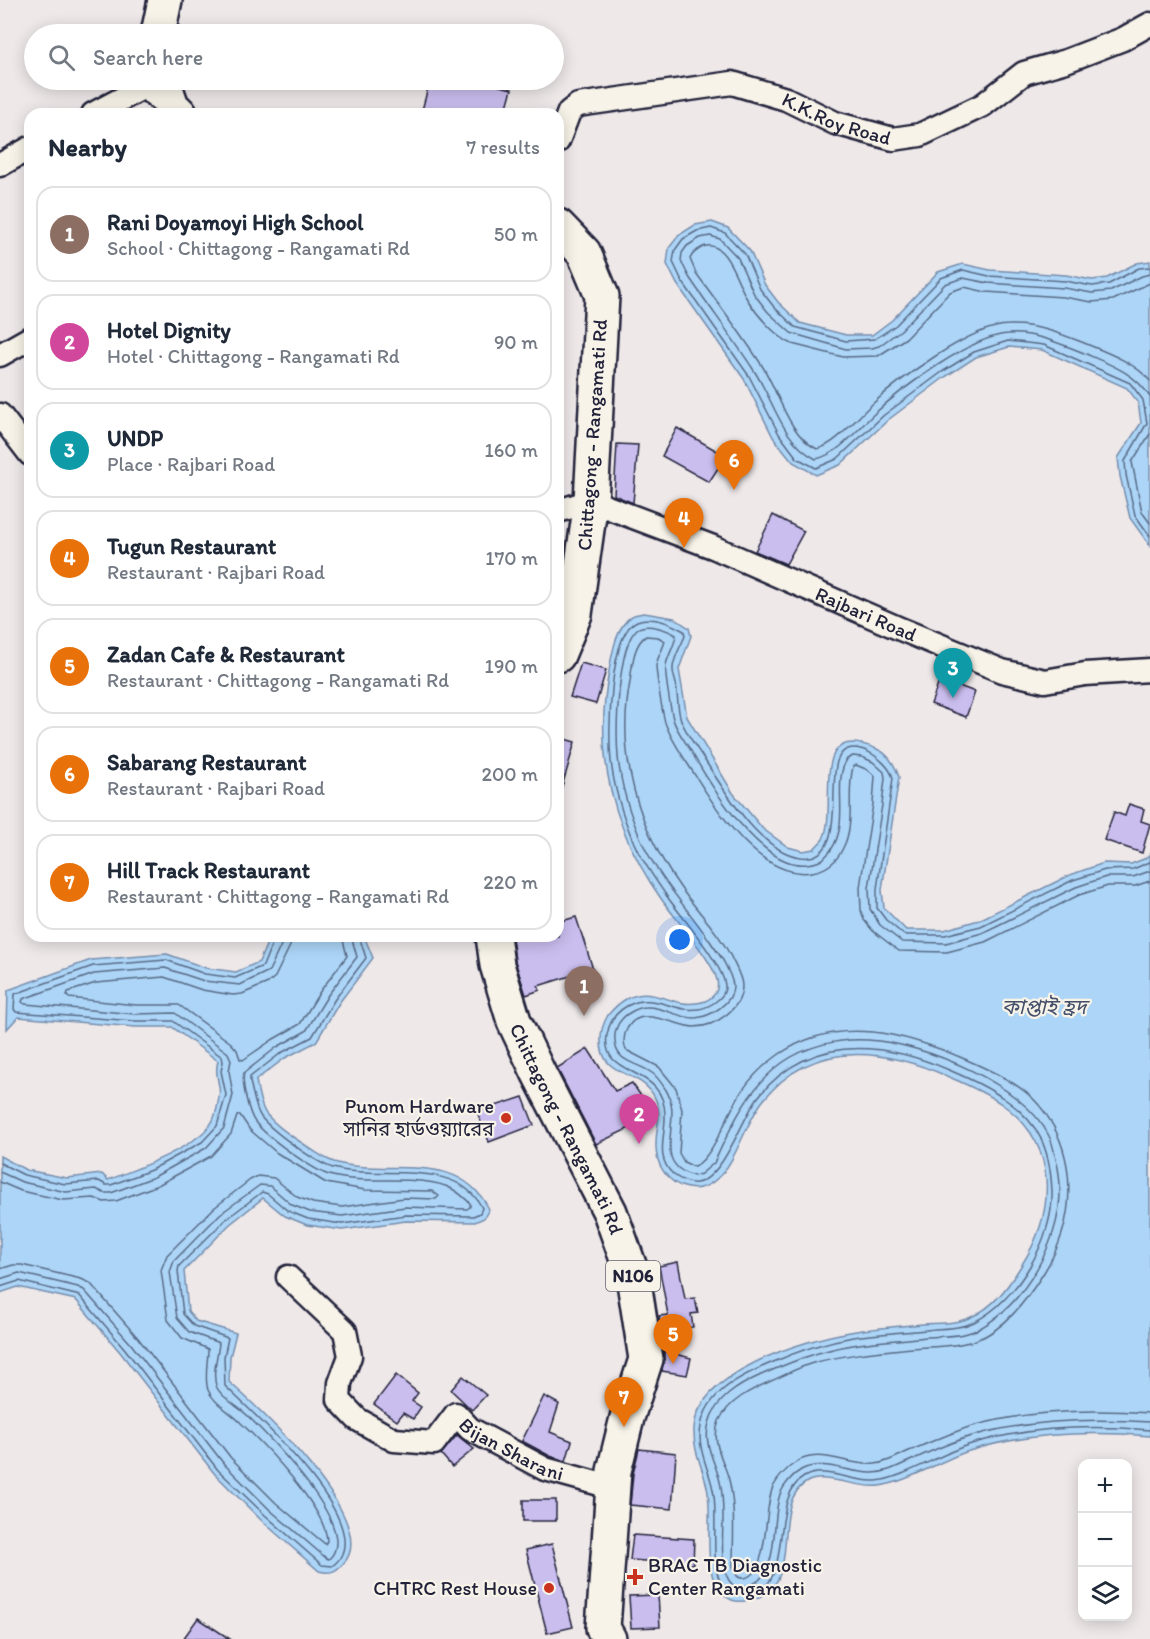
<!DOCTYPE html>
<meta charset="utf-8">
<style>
:root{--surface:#fff;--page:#f2f2f3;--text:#1f2937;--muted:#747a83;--line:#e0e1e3;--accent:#0f766e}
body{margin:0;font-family:Itim,"Noto Sans Bengali",sans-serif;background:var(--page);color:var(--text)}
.controls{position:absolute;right:18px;bottom:18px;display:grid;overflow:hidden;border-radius:12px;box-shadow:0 3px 15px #0003}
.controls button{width:54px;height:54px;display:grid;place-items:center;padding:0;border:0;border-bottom:2px solid var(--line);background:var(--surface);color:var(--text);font:30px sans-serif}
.you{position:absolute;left:680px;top:940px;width:21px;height:21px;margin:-15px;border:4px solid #fff;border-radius:50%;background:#1a73e8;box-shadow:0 0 0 9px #1a73e833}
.badge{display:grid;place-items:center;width:39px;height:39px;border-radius:50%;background:var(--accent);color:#fff;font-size:20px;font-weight:700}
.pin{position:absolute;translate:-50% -50px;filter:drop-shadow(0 2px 3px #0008)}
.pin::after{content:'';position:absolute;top:32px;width:21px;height:18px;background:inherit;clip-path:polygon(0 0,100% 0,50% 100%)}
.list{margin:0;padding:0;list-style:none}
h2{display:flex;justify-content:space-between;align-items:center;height:78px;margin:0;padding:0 24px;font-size:26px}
h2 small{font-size:20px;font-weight:400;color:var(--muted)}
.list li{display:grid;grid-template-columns:39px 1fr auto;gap:18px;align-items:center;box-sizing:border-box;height:96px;margin:0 12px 12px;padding:0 12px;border:2px solid var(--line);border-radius:18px}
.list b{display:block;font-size:22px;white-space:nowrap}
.list p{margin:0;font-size:20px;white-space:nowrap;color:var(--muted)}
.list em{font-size:20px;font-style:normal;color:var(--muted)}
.icon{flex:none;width:33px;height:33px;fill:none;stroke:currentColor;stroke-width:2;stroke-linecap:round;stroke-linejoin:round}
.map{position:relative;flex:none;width:1150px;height:1639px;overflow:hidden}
.search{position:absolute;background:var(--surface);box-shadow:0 3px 15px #0003;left:24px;top:24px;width:540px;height:66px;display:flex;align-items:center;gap:15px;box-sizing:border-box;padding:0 21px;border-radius:33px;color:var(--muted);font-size:22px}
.panel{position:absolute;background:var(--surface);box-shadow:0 3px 15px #0003;left:24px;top:108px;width:540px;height:834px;border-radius:18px}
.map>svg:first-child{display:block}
</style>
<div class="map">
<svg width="1150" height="1639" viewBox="0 0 1150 1639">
<rect width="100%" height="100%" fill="#eee8e9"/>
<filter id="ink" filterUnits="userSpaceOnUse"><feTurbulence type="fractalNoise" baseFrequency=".0167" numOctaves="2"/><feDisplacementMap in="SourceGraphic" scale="12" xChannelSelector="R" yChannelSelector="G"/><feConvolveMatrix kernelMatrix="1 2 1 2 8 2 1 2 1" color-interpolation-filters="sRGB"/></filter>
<g filter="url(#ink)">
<!-- water -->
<g fill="#acd5f7" stroke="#758dac" stroke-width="1.5">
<polygon points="712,222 728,228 750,251 765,285 778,302 800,323 846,335 872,335 892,320 938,272 963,264 990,270 1066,275 1092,280 1107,278 1137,263 1150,261 1150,546 1130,518 1120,476 1118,458 1141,423 1138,402 1127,388 1042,350 1009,347 976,357 945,377 888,420 840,465 816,475 793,462 773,437 744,379 677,284 667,264 669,248 679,235 695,225"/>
<path d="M644 613 674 618 689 628 691 636 679 669 687 717 733 793 763 829 788 847 803 851 814 849C816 846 821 842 823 839 839 807 806 719 877 749 889 754 895 765 899 777L882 890 884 908 906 930H944L979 920 1070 875 1104 863 1131 864 1144 859 1150 854V1436C1091 1431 1026 1433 969 1451 941 1460 906 1483 879 1486 858 1489 825 1472 807 1482 766 1504 810 1595 744 1601 734 1602 729 1600 722 1593 700 1573 714 1516 707 1487 702 1465 693 1452 694 1428 698 1372 803 1340 850 1332 874 1328 899 1326 923 1324 938 1323 957 1324 971 1317 994 1307 1008 1287 1021 1266 1056 1212 1059 1145 1003 1105 986 1093 968 1085 949 1077 883 1048 811 1038 762 1102 746 1123 736 1160 720 1176 711 1185 700 1191 688 1188 667 1184 655 1164 656 1143 656 1126 663 1113 654 1096 639 1068 599 1079 601 1038 601 1030 604 1022 608 1015 613 1009 619 1003 626 999 654 985 671 1007 696 1003 710 1002 720 993 717 980 712 959 676 920 662 900 613 831 593 755 609 671 612 654 616 626 632 616 635 614 640 614 644 613Z"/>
<path d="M270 936H364L373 958 339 1003 316 1042 285 1058 256 1080C258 1090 260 1107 267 1115 275 1124 288 1134 299 1141 310 1148 322 1158 334 1162 388 1178 457 1147 489 1209L484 1218 475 1222 406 1221 342 1230 307 1225 285 1216 263 1198 229 1225 184 1271 188 1311 196 1321 236 1333 230 1357 229 1382C258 1407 383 1523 343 1564 335 1572 330 1574 319 1571L261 1520 214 1473 120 1352 76 1300 18 1287 0 1293V1156L26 1170 67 1178 102 1174 108 1180C134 1170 201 1146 213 1120 216 1114 218 1104 219 1097 222 1085 213 1076 218 1061L172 1027H135L18 1017 7 1029 8 990 91 960 167 954 206 968 236 972 259 962Z"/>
</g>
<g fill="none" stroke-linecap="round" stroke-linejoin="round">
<!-- shore -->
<g stroke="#596a86" stroke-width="1.5">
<polyline points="1150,267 1139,268 1109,284 1092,286 1065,281 989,276 963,270 941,278 896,325 875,339 846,341 795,327 774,307 760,289 745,254 725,233 711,228 697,231 683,239 675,250 673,262 682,281 749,376 779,434 797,458 816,468 837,459 884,415 942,372 974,352 1008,341 1044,345 1130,383 1143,400 1147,423 1125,461 1126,475 1135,515 1150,536"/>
<path d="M1150 274 1142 276 1111 291 1092 293 1064 288 988 283 963 278 945 284 901 330 879 346 872 348 846 349 791 333 768 312 754 294 738 258 720 239 710 236 700 238 687 246 682 253 681 261 689 277C710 308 733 338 753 369 774 400 781 441 816 459 839 454 856 431 873 415 901 389 971 336 1008 334 1033 332 1056 342 1079 351 1106 363 1134 371 1150 397"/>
<path d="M1150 283 1113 300 1092 302 1063 297 986 292 964 287 950 292 906 338 878 356 843 357 792 344C775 336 757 315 747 299 738 285 726 237 703 247 697 250 692 253 690 259L696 273C718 303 741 333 761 364 779 391 787 434 817 449 835 445 855 420 869 407 897 381 971 325 1009 325 1034 324 1056 332 1079 341 1103 351 1134 361 1150 381"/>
<polyline points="1150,434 1132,462 1142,512 1150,523"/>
<path d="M1150 862 1133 869 1105 870 1073 880 981 926 945 935H904L886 920 877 908V889L893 778C888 759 849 733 838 759 827 782 848 864 800 857 759 851 725 791 704 759 696 747 686 733 681 720 677 709 678 695 676 684 675 679 673 675 673 670 672 660 681 646 685 636L684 631C672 624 652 615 637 621 609 633 608 733 611 761 614 788 623 817 634 843 642 861 655 879 666 895 678 913 727 968 725 988 724 999 708 1008 698 1009 672 1013 654 991 627 1006 616 1012 609 1023 607 1035 600 1081 666 1062 665 1117 665 1138 655 1159 674 1175 679 1179 690 1184 696 1183 723 1180 742 1117 759 1096 810 1034 881 1041 949 1070 968 1078 986 1086 1003 1098 1039 1122 1050 1148 1052 1191 1054 1238 1017 1301 974 1322 960 1329 942 1328 926 1330 902 1332 877 1334 853 1337 824 1342 798 1351 771 1363 738 1377 700 1395 700 1437 700 1458 712 1475 714 1496 717 1517 711 1564 720 1581 724 1589 730 1593 739 1594 800 1600 765 1499 804 1477 825 1465 853 1483 876 1481 901 1479 941 1454 968 1445 1025 1427 1090 1425 1150 1430"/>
<path d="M1150 871 1133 877H1106L1076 887 982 933 946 943 902 942 880 925 870 909 869 888 882 805 885 778 884 772 873 762 862 757 853 756 847 759C830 786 855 829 824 858 819 863 813 863 807 864 762 870 710 785 691 751 685 741 676 730 673 719 671 710 664 672 666 665 668 655 675 645 676 635 668 630 647 622 637 629 617 646 616 732 618 757 621 786 631 818 643 844 660 880 688 909 710 941 715 949 721 956 725 964 728 970 732 978 733 985 734 1003 710 1017 695 1018 678 1018 662 1006 646 1007 639 1007 627 1013 622 1019 617 1024 614 1033 615 1040 615 1063 637 1062 652 1073 658 1077 662 1084 666 1090 685 1120 648 1163 694 1176L701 1174 714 1163C731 1126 749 1087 782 1063 806 1046 839 1038 868 1040 923 1043 1024 1084 1049 1136 1053 1143 1054 1152 1056 1159 1069 1208 1049 1257 1019 1295 1008 1309 990 1324 974 1331 960 1337 941 1336 926 1337 902 1340 877 1341 853 1345 820 1350 791 1362 761 1375 739 1385 715 1399 709 1423 703 1443 714 1460 719 1478 723 1491 723 1505 723 1519 723 1535 718 1581 737 1587 742 1588 748 1586 753 1584 780 1571 771 1520 780 1494 784 1485 792 1475 801 1470 823 1458 850 1474 873 1473 887 1473 900 1465 912 1460 931 1451 951 1442 972 1436 1029 1420 1091 1418 1150 1422"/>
<path d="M1150 881 1135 886H1108L1079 895 985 942 947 952 899 951 873 931 864 920 861 910 860 887 873 804 875 776 868 770 856 765 853 767C846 793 856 823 843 848 837 861 826 870 812 872 760 880 717 810 693 772 684 758 672 741 666 725 663 719 656 672 656 666 657 658 663 649 665 641L658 637 646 636C633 644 632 668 630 682 616 756 638 827 680 887 697 911 721 934 733 961 737 969 742 978 742 986 742 1009 715 1027 694 1027 674 1026 640 1003 627 1029 623 1036 623 1042 626 1050L659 1067 676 1088 682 1110 679 1153 684 1162 694 1167C714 1157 728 1111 742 1091 751 1078 765 1064 778 1055 838 1013 907 1034 967 1060 992 1071 1021 1084 1039 1105 1054 1123 1063 1143 1067 1166 1073 1204 1064 1241 1043 1274 1027 1299 1005 1330 976 1340 953 1348 926 1346 902 1349 872 1352 842 1355 813 1363 799 1367 785 1375 771 1381 751 1390 729 1400 719 1421 711 1440 722 1458 728 1476 736 1504 733 1537 733 1566 735 1572 736 1579 744 1578 770 1574 763 1508 773 1487 778 1478 786 1469 795 1463 819 1446 849 1467 875 1464 887 1463 898 1456 909 1451 929 1443 948 1434 969 1427 1026 1410 1091 1409 1150 1413"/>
<polyline points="292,936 290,946 275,977 268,983 242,994 233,995 202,990 164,977 96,983 68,992 67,996 69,998 136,1005 179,1005 231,1043 237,1050 240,1059 243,1060 272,1040 300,1024 321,990 347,956 342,936"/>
<polyline points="0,1163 24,1175 65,1184 99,1181 106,1185 111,1185 151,1170 202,1142 217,1126 226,1095 221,1071 223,1062 222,1057 173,1021 135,1021 16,1012 14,1009 15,994 93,966 166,960 205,974 235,978 263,966 275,936"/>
<polyline points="0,1172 22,1182 66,1192 96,1189 104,1193 111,1193 154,1177 206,1148 224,1128 233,1095 229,1071 231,1060 228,1053 175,1013 135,1014 25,1004 22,1002 23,999 94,974 165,968 204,981 240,985 269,971 282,943 283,936"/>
<path d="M0 1182 21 1191 63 1200 94 1198 104 1202 116 1201 158 1185 211 1156 231 1134 237 1116 240 1115 250 1130 277 1153 326 1183 365 1190 432 1191 439 1196 436 1199 404 1198 342 1207 313 1203 297 1197 274 1178 258 1176 250 1180 214 1208 167 1255 161 1270 168 1320 182 1338 208 1349C208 1361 204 1378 208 1390 214 1404 231 1412 241 1423 265 1446 326 1508 327 1541L325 1544 276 1503 231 1458 138 1338 90 1283 81 1279 22 1265H13L0 1269"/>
<path d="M0 1279 19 1273 78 1287 84 1290 131 1344 224 1464 270 1510 326 1558 329 1559C362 1529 269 1438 248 1416 239 1407 223 1399 217 1388 211 1375 218 1356 219 1343L189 1332 177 1318 170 1272 174 1261 220 1214 260 1185 270 1186 292 1205 310 1212 342 1216 405 1207 467 1209 470 1207V1203C464 1198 459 1192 452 1189 423 1173 366 1186 329 1175 311 1169 267 1137 255 1122 249 1114 241 1083 244 1073L277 1047 306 1031 328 995 357 957 351 936"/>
<path d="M0 1287 19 1281 80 1296 125 1349 218 1470 265 1515 322 1565 332 1566C335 1564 339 1560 341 1556 364 1512 254 1414 225 1386L224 1357 228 1338 194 1326 183 1314 178 1271 179 1266 225 1220 262 1192 268 1194 288 1211 308 1219 342 1224 406 1215 473 1216 480 1213 482 1208C457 1156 378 1181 333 1168 316 1163 272 1131 261 1117 255 1109 253 1092 250 1082V1077L281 1053 312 1037 335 999 366 958 359 936"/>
</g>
</g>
<!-- building -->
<g fill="#cabeef" stroke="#22223b" stroke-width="1.5">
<polygon points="430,80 475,80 512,89 505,114 421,114"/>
<polygon points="677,428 726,456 709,482 662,456"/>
<polygon points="617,444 638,445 633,503 614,495"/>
<polygon points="773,515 804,531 786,564 755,551"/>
<polygon points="581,663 606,670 596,704 570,697"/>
<polygon points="940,679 975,692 966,717 931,704"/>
<polygon points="558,737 575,742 561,790 558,790"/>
<polygon points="1129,804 1144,809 1141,821 1150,824 1142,853 1104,840 1114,812 1125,816"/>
<polygon points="576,917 593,969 538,986 540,990 526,995 515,961 512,937 558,936 558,922"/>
<polygon points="588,1049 615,1091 632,1083 655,1116 596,1144 557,1068"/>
<polygon points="523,1097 534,1125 489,1142 477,1112"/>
<polygon points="678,1262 685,1299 695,1298 698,1313 691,1314 693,1327 662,1332 659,1316 668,1315 659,1266"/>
<polygon points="664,1351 691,1358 687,1375 662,1371"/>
<polygon points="396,1375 418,1393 412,1401 421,1407 413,1419 403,1413 397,1421 374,1404"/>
<polygon points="463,1376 486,1395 472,1410 451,1390"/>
<polygon points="544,1396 559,1404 550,1432 572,1441 566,1461 550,1456 522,1441"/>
<polygon points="457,1435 474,1449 452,1467 441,1454"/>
<polygon points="639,1449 676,1453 672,1509 630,1505 633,1474"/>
<rect x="523" y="1500" width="33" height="21"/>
<polygon points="633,1535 694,1539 693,1564 630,1560"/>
<polygon points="552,1544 573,1627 547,1633 526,1550"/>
<polygon points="658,1595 660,1627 631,1628 629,1596"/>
<polygon points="198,1618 230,1639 183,1639"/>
</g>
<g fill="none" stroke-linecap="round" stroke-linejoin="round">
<!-- minor casing -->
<g stroke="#22223b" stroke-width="27">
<g id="minor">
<polyline points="93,114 144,87 174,111"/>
<path id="s1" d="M558 141 569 112 578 105 732 83 786 99 835 123 893 139 920 135 983 105 1024 73 1066 61 1123 39 1150 24"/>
<polyline points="0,165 30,148"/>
<polyline points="0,355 30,338"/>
<polyline points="0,415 30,454"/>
<path id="s2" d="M558 511 591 501 713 547 898 628 1002 671 1045 681 1085 674 1150 670"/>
<path id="s3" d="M288 1277 345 1331 350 1356 340 1383 339 1400 357 1419 394 1440 434 1443 456 1414 470 1429 545 1469 614 1488"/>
</g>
</g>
<!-- highway casing -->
<g stroke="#22223b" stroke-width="38">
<g id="highway">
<polyline points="158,34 165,0"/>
<polyline points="163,80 172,106 180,114"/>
<polyline points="558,226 584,253 602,296 591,501 575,614 558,655"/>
<path id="s4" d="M493 936 497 965 514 1021 538 1072 610 1212 633 1276 646 1359 627 1418 614 1471 603 1628 609 1639"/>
</g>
</g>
<!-- minor -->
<use href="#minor" stroke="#f7f3e8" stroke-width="22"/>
<!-- highway -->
<use href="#highway" stroke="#f7f3e8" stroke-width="33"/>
</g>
</g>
<!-- markers -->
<g fill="#c8321e" stroke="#f7f3e8" stroke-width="2">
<circle cx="506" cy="1118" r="6"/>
<path d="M632 1568h6v6h6v6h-6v6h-6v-6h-6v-6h6z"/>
<circle cx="549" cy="1588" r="6"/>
</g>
<g text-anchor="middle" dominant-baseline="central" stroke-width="4.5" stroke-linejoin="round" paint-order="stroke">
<!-- shield labels -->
<rect fill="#f7f3e8" stroke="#62616f" stroke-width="1.5" x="606" y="1261" width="54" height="30" rx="4.5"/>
<g font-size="18" font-weight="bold" fill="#22223b">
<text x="633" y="1276">N106</text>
</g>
<!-- street labels -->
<g font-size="20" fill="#22223b" stroke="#f7f3e8">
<text stroke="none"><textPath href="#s1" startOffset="309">K.K.Roy Road</textPath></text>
<text transform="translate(592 435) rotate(-86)">Chittagong - Rangamati Rd</text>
<text stroke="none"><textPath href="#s2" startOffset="332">Rajbari Road</textPath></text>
<text stroke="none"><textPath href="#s4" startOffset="208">Chittagong - Rangamati Rd</textPath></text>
<text stroke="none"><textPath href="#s3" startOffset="362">Bijan Sharani</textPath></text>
</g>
<!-- poi labels -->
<g font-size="20" fill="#22223b" stroke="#f7f3e8" text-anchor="end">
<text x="494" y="1106">Punom Hardware<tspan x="494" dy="23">সানির হার্ডওয়্যারের</tspan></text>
<text x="648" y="1565" text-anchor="start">BRAC TB Diagnostic<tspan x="648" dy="23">Center Rangamati</tspan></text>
<text x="537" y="1588">CHTRC Rest House</text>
</g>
<!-- water labels -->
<g font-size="21" font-style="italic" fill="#444f6a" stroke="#f7f3e8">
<text x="1044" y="1006">কাপ্তাই হ্রদ</text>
</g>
</g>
</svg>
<div class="controls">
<button>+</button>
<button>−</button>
<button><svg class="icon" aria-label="layers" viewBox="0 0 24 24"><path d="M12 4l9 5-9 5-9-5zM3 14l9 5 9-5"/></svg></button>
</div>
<div class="you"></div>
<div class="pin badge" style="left:584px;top:1016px;background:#8d6e63">1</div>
<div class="pin badge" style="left:639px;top:1144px;background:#d1479c">2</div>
<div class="pin badge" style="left:953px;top:698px;background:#0f9aa8">3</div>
<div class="pin badge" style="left:684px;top:548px;background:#e8710a">4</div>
<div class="pin badge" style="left:673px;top:1364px;background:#e8710a">5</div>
<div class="pin badge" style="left:734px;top:490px;background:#e8710a">6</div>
<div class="pin badge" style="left:624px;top:1427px;background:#e8710a">7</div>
<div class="search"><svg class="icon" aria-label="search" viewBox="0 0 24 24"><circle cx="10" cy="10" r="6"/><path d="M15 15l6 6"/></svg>Search here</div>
<section class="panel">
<h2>Nearby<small>7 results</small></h2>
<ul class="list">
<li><span class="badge" style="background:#8d6e63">1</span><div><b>Rani Doyamoyi High School</b><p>School · Chittagong - Rangamati Rd</p></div><em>50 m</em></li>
<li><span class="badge" style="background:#d1479c">2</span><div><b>Hotel Dignity</b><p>Hotel · Chittagong - Rangamati Rd</p></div><em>90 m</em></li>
<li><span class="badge" style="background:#0f9aa8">3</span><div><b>UNDP</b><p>Place · Rajbari Road</p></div><em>160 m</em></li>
<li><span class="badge" style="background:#e8710a">4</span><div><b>Tugun Restaurant</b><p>Restaurant · Rajbari Road</p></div><em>170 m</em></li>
<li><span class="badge" style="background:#e8710a">5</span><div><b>Zadan Cafe &amp; Restaurant</b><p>Restaurant · Chittagong - Rangamati Rd</p></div><em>190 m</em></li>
<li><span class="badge" style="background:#e8710a">6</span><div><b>Sabarang Restaurant</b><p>Restaurant · Rajbari Road</p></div><em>200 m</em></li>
<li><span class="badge" style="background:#e8710a">7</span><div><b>Hill Track Restaurant</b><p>Restaurant · Chittagong - Rangamati Rd</p></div><em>220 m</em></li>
</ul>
</section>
</div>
